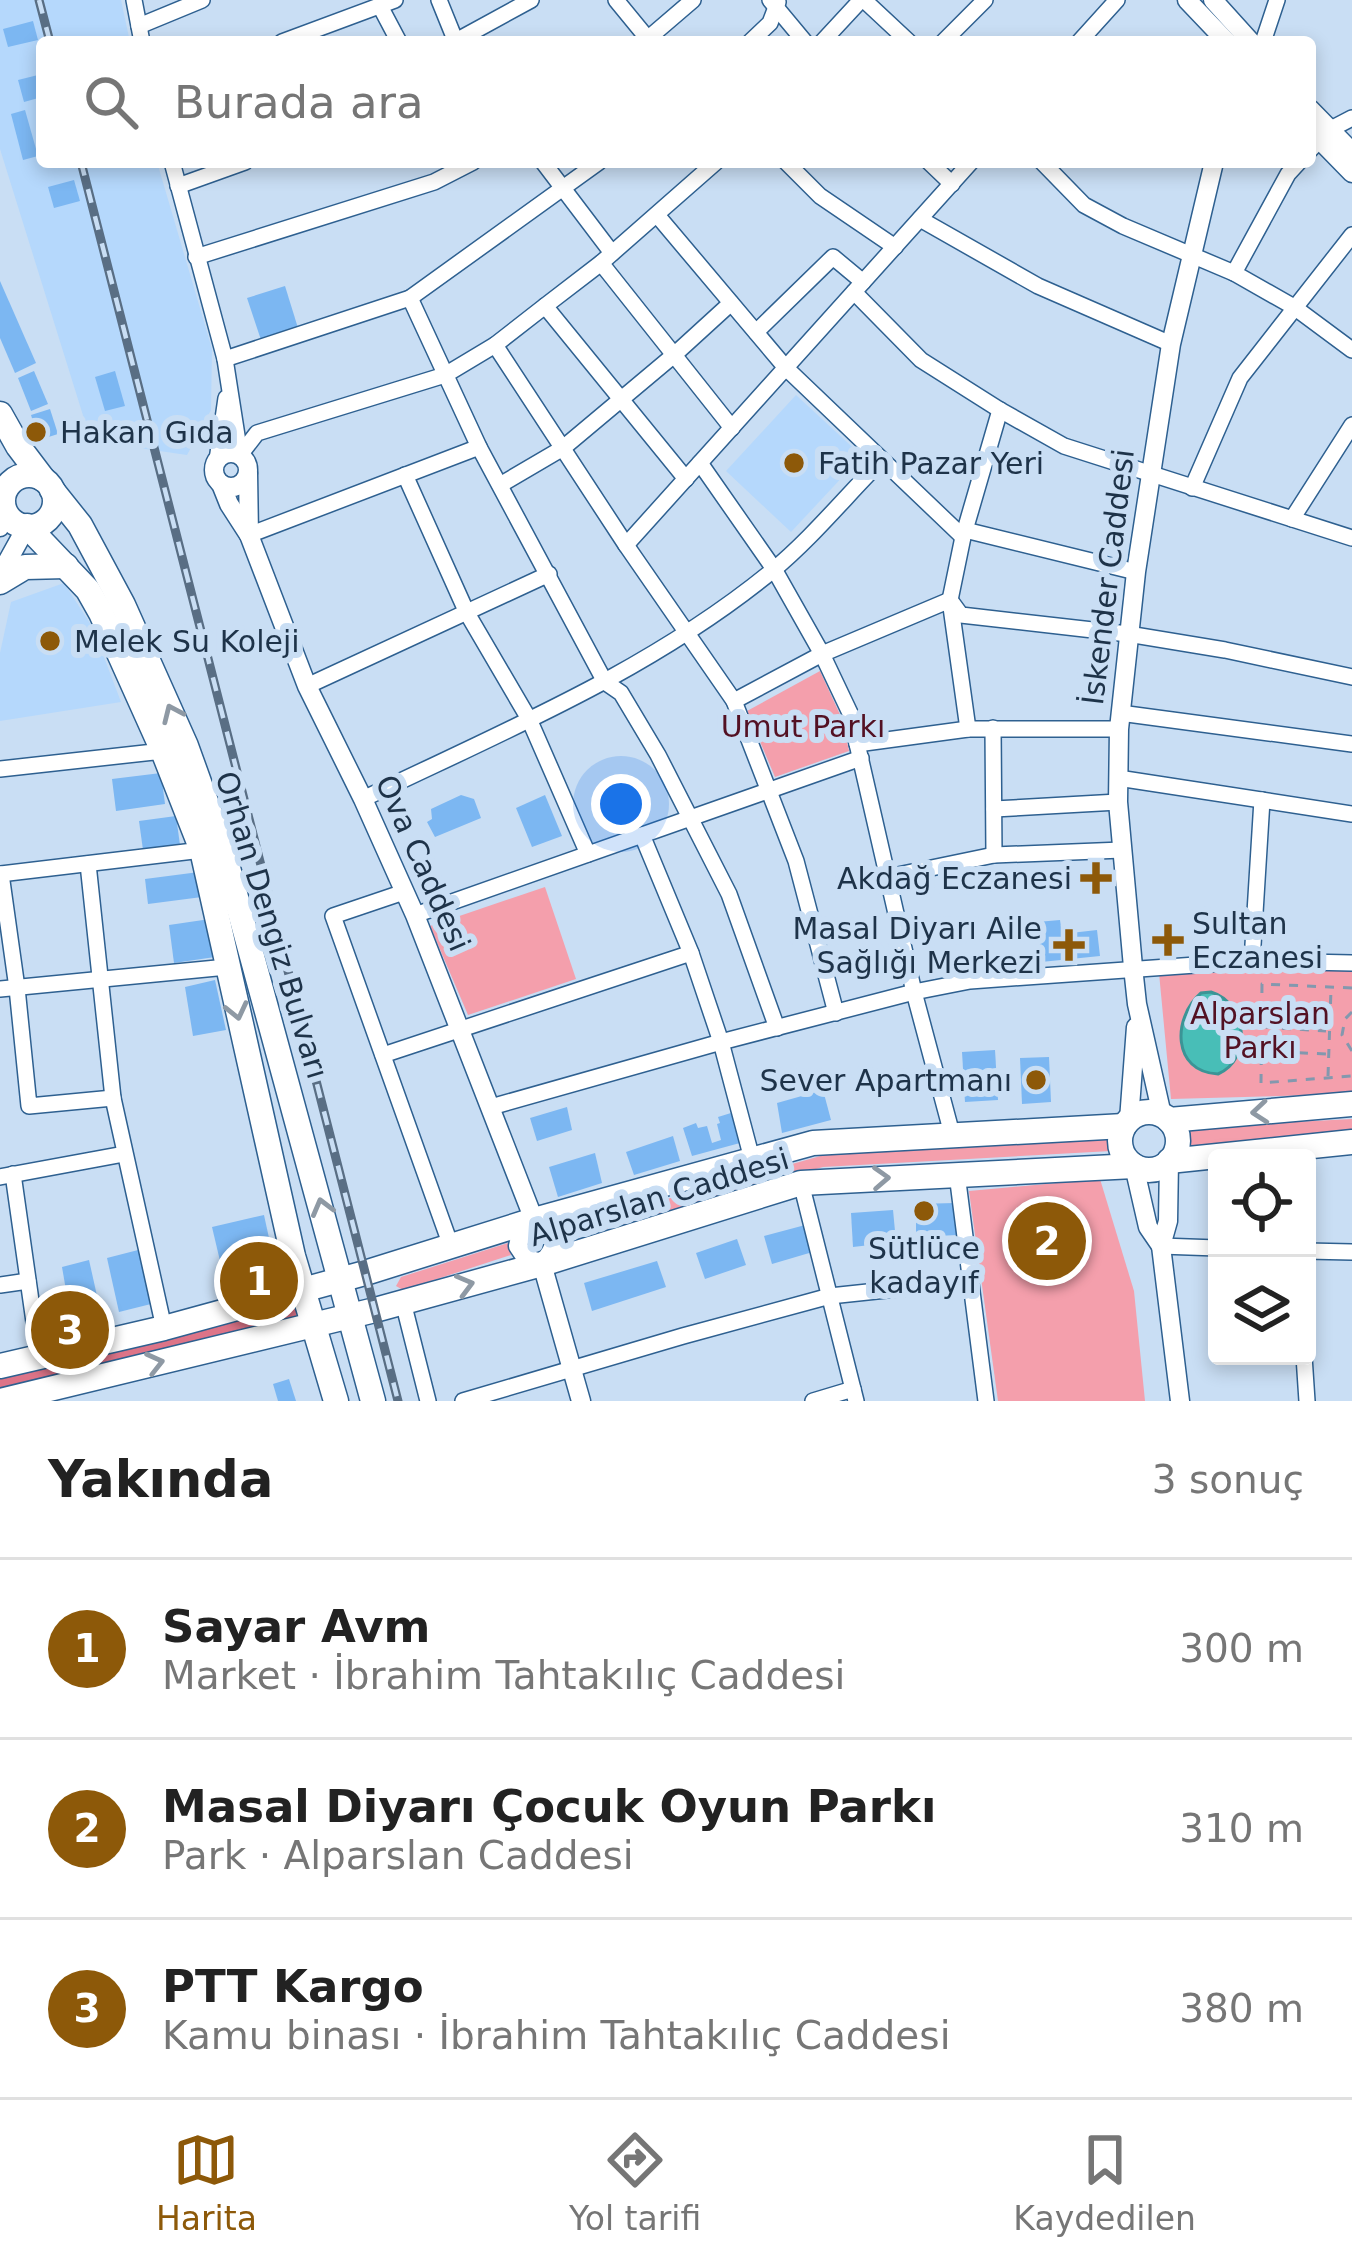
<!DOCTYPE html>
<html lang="tr">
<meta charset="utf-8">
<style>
:root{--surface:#fff;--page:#f6f6f6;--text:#222;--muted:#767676;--line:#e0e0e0;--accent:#8d5909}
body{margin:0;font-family:"DejaVu Sans",sans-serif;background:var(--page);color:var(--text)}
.controls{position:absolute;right:36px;bottom:36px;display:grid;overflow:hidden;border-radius:12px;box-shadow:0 6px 18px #0003}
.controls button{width:108px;height:108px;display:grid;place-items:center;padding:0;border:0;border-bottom:3px solid var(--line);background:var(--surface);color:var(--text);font:60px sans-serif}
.you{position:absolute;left:621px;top:804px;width:42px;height:42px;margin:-30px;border:9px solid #fff;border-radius:50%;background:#1a73e8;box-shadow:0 0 0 18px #1a73e833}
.badge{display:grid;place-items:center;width:78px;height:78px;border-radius:50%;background:var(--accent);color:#fff;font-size:39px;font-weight:700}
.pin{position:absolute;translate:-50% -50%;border:6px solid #fff;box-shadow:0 3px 12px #0006}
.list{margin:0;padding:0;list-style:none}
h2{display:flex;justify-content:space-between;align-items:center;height:156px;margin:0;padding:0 48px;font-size:51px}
h2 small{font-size:39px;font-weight:400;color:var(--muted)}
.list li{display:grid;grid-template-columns:78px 1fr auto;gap:36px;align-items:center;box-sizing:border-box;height:180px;padding:0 48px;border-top:3px solid var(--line)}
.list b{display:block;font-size:45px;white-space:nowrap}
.list p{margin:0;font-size:39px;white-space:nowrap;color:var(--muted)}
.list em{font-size:39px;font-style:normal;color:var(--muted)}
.icon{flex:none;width:66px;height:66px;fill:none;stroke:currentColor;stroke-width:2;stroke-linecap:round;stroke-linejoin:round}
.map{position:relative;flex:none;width:1352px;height:1401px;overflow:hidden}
.search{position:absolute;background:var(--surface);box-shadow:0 6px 18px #0003;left:36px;right:36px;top:36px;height:132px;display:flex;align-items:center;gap:30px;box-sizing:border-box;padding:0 42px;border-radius:12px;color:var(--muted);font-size:45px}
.sheet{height:696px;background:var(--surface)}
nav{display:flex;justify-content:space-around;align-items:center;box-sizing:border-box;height:168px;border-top:3px solid var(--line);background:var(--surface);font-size:33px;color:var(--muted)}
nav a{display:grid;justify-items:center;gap:6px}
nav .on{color:var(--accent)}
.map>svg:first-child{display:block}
</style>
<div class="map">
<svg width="1352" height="1401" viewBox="0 0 1352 1401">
<rect width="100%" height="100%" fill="#c9def4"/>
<!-- built -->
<g fill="#b5d8fc">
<polygon points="0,0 121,0 130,42 42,42 42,162 157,162 212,349 211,410 187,455 91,441 0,149"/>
<polygon points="796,395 862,456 791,532 726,471"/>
<polygon points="64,583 93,628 121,702 0,721 0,653 11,602"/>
</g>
<!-- green -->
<g fill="#f49fac">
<polygon points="820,671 842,719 849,751 775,777 747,711"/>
<polygon points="545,887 576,979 468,1015 430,926"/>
<polygon points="1261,964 1352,970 1352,1094 1171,1099 1159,973"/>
<polygon points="1352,1119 1352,1132 1184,1147 1182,1128"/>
<polygon points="1110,1135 1111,1151 823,1167 563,1241 560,1229 824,1155"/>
<polygon points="1100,1179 1134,1291 1145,1401 998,1401 969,1191"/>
<polygon points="508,1243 511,1255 403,1290 396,1286 401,1277"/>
</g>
<!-- forest -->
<polygon fill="#dd7488" points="291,1307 296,1310 297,1320 0,1393 0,1378 139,1347"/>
<!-- water -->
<path fill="#48beb7" stroke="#3b9496" stroke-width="3" d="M1211 992C1247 1003 1253 1059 1218 1074 1172 1072 1172 1018 1201 993Z"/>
<!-- building -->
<g fill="#7cb7f2">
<polygon points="33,21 38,40 8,47 3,29"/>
<polygon points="42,74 42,97 24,102 18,80"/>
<polygon points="25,110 38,156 23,160 11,114"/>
<polygon points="74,180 80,201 54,208 48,187"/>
<polygon points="0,281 36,363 15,373 0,338"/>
<polygon points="285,286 298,328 261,340 247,298"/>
<polygon points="34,371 48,404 31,411 18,378"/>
<polygon points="115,371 125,406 105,411 95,377"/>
<polygon points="50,409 58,434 39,440 31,415"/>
<polygon points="161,773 165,804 116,811 112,779"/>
<polygon points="461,795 474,799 481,818 435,837 427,822 432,819 431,809"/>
<polygon points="545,795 562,836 532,847 516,808"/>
<polygon points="176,816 180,845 143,850 139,821"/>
<polygon points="199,872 202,897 148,904 145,879"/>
<polygon points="210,919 215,957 174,963 169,925"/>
<polygon points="1060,920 1062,934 1097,930 1100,956 1041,962 1037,922"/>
<polygon points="215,980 226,1030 193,1036 185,987"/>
<polygon points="995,1050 998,1100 965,1102 962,1052"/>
<polygon points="1049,1057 1051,1102 1022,1104 1020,1058"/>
<polygon points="823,1090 831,1120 782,1133 777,1103"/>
<polygon points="567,1107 572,1130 537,1141 530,1118"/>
<polygon points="731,1113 740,1143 692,1156 683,1128 696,1123 698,1128 707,1126 712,1143 721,1140 717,1124 720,1123 718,1117"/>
<polygon points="673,1136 680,1161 634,1175 626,1152"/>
<polygon points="595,1153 602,1183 558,1197 549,1167"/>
<polygon points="955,1203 957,1235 916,1237 916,1204"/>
<polygon points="893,1210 896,1242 853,1247 851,1213"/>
<polygon points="264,1215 276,1270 225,1282 212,1227"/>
<polygon points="809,1224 816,1251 772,1264 764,1236"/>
<polygon points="737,1239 746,1265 705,1279 696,1253"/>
<polygon points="142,1249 155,1303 119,1312 107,1258"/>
<polygon points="89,1260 102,1318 72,1325 62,1267"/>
<polygon points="657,1261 666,1287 592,1311 584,1283"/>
<polygon points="289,1379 296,1401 278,1401 273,1384"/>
</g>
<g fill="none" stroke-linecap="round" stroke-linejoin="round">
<!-- minor casing -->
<g stroke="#2e6090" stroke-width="18">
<g id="minor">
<polyline points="134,0 142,42"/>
<polyline points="439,0 456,42"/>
<polyline points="616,0 648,39"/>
<polyline points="770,0 805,42"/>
<polyline points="864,0 909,42"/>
<polyline points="380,6 399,42"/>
<polyline points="139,26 202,0"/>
<polyline points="456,41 531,0"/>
<polyline points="282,42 395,0"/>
<polyline points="644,42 693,0"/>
<polyline points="750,42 770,23 778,2"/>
<polyline points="822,42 861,0"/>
<polyline points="943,42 985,0"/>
<polyline points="1079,42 1117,0"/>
<polyline points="1263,42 1277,0"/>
<polyline points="1310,150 1329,130 1352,118"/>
<polyline points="172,162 225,359 240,455"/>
<polyline points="543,162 612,253"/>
<polyline points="786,162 820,196 895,247"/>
<polyline points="929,162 952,184"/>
<polyline points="1042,162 1084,205 1123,226 1234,273 1294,307 1352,350"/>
<polyline points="178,186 245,162"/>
<polyline points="657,215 786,368 963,537"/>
<polyline points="920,219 1038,286 1171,344"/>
<polyline points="196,257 434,182 473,162"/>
<polyline points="601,263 732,428"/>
<polyline points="1234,273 1288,174 1299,162"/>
<polyline points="854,292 921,360 1000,410 1064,446 1352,538"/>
<polyline points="410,298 479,447 605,682 621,693 658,755 729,894 777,1028"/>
<polyline points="545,306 686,479"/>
<polyline points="756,332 833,257 863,282"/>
<polyline points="495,345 626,545 734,701 796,861 836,1013"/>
<polyline points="225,359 410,298 599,162"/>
<polyline points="240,455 257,433 445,375 495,345 545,306 601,263 716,162"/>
<polyline points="217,460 226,398"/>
<polyline points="700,463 774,569 822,654 850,713 914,992 952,1134"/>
<polyline points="405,475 467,613 529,719 588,854"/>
<polyline points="500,485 563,448 674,355 731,303"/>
<polyline points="1192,488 1240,378 1352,235"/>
<polyline points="1292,519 1352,425"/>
<polyline points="965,530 1136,572"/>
<polyline points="249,535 479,447"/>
<polyline points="626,545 971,162"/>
<polyline points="307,686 549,574"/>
<polyline points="734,701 822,654 950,600 961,615 1128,634 1225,650 1352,677"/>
<polyline points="1120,713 1352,744"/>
<polyline points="993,728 994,855"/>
<polyline points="968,729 950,600 963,537 1000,410"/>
<polyline points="857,744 968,729 1119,729"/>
<polyline points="0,769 163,751"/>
<polyline points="1118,778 1352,814"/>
<path d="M363 799C504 731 650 671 772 571 812 538 846 496 882 460"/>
<polyline points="994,809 1118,802"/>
<polyline points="642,835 691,953 721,1042 752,1159"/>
<polyline points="88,864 113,1098 164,1328"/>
<polyline points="0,874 202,850"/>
<polyline points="1,874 17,988 29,1106 113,1098"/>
<polyline points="888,877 994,855 1122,850"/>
<polyline points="404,892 333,916 451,1246"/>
<polyline points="415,915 861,758"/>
<polyline points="1252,961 1262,800"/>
<polyline points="0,989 227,967"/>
<polyline points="383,1055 691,953"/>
<polyline points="491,1107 721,1042 914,992 970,981 1252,961 1352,963"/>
<polyline points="13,1174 39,1357"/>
<polyline points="957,1174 986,1401"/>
<polyline points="0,1177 124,1154"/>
<polyline points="801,1183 856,1401"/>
<polyline points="1161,1246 1217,1248"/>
<polyline points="1307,1251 1352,1252"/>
<polyline points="0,1285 28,1281"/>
<polyline points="403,1302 428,1401"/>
<polyline points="1304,1356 1307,1401"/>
<polyline points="463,1401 683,1336 830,1296 971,1281"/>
<polyline points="813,1401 853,1389"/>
</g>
</g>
<!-- tertiary casing -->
<g stroke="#2e6090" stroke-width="21">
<g id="tertiary">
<polyline points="1187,0 1227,42"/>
<polyline points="1213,0 1251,42"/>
<polyline points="1310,109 1352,152"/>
<polyline points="1310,130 1352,173"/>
<circle cx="231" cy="470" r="17"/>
<polyline points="248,473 249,535"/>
<path d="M221 484 229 504 249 535 307 686 363 799 415 915 534 1220C559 1234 560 1243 542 1264"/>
<polyline points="0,527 3,502"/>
<polyline points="0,575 27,526"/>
<polyline points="1162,1115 1137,1004 1133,967 1118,802 1119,729 1136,572 1171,344 1214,162"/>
<polyline points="1129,1120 1136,1027"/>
<polyline points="1169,1161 1168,1221 1161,1246 1180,1401"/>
<polyline points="1134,1166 1148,1227 1161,1246"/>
<polyline points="534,1220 521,1234 518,1246 526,1258 542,1264 581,1401"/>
</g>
</g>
<!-- primary casing -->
<g stroke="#2e6090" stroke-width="27">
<g id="primary">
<polyline points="0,414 18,446 43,479"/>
<circle cx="29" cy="501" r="26"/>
<polyline points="52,490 80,525 123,605 186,746 222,846 373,1401"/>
<polyline points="27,526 88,590 101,613 163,751 202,850 293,1256 336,1401"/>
<polyline points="0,582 25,567 66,566"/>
<circle cx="1149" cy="1141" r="29"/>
<polyline points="1169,1120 1352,1104"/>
<polyline points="1169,1161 1352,1142"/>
<polyline points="0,1366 164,1328 365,1273 534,1220 813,1143 1124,1126"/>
<polyline points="0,1401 375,1310 542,1264 801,1183 1134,1166"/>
</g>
</g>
<!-- path -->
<g stroke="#8398ae" stroke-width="3" stroke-dasharray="9 9" stroke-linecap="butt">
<polyline points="1352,988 1262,984 1261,1083 1352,1076"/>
<polyline points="1264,1008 1326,1009"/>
<polyline points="1352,1012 1345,1019 1342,1035 1352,1051"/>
<polyline points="1264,1027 1326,1031"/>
<polyline points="1263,1051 1326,1054"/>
<polyline points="1328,1076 1331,989"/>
</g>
<!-- minor -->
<use href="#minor" stroke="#fff" stroke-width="15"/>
<!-- tertiary -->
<use href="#tertiary" stroke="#fff" stroke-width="18"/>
<!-- primary -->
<use href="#primary" stroke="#fff" stroke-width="24"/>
<!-- rail casing -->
<g stroke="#596e84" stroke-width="9">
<g id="rail">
<polyline points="39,0 50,42"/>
<polyline points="81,162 398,1401"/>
</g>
</g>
<!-- rail -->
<use href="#rail" stroke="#c9def4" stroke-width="4.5" stroke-dasharray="14" stroke-linecap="butt"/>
</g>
<!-- one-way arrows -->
<defs><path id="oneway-chevron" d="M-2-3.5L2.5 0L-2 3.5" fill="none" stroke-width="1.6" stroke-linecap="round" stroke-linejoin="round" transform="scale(3)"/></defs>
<g stroke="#8e99a4">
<use href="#oneway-chevron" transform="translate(172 713) rotate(-114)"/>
<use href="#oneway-chevron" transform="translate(237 1011) rotate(77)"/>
<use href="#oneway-chevron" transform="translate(1260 1112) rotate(175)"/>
<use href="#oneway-chevron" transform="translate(881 1178) rotate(-3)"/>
<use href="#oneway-chevron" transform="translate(322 1207) rotate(-105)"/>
<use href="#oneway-chevron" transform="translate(465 1285) rotate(-15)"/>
<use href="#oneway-chevron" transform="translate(155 1363) rotate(-14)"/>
</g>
<!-- markers -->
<g fill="#8d5909" stroke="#c9def4" stroke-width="4.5">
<circle cx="36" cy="432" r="12"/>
<circle cx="794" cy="463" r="12"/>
<circle cx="50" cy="641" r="12"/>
<path d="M1090 860h12v12h12v12h-12v12h-12v-12h-12v-12h12z"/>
<path d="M1162 922h12v12h12v12h-12v12h-12v-12h-12v-12h12z"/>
<path d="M1063 927h12v12h12v12h-12v12h-12v-12h-12v-12h12z"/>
<circle cx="1036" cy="1080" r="12"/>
<circle cx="924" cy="1211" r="12"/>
</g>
<g text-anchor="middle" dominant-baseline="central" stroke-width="12" stroke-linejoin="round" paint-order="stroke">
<!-- poi labels -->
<g font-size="30" fill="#1e3349" stroke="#c9def4" text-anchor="start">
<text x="60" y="432">Hakan Gıda</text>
<text x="818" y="463">Fatih Pazar Yeri</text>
<text x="74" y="641">Melek Su Koleji</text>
<text x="1072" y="878" text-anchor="end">Akdağ Eczanesi</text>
<text x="1192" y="923">Sultan<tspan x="1192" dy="34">Eczanesi</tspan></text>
<text x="1042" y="928" text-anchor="end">Masal Diyarı Aile<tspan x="1042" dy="34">Sağlığı Merkezi</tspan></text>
<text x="1012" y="1080" text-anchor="end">Sever Apartmanı</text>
<text x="924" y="1248" text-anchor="middle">Sütlüce<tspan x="924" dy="34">kadayıf</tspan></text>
</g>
<!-- street labels -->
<g font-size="30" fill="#1e3349" stroke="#c9def4">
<text transform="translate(1108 577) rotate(-83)">İskender Caddesi</text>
<text transform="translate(423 863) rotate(66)">Ova Caddesi</text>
<text transform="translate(272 925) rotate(73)">Orhan Dengiz Bulvarı</text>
<text transform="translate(659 1197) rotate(-17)">Alparslan Caddesi</text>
</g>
<!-- park labels -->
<g font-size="30" fill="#531123" stroke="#c9def4">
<text x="803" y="726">Umut Parkı</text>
<text x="1260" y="1013">Alparslan<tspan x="1260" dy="34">Parkı</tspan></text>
</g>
</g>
</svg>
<div class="controls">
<button><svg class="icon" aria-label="locate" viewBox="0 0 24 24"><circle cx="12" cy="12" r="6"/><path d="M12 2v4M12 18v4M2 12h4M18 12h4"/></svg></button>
<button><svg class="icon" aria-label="layers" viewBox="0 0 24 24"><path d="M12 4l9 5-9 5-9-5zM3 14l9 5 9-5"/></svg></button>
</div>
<div class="you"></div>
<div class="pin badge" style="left:259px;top:1281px">1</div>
<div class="pin badge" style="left:1047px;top:1241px">2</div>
<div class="pin badge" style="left:70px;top:1330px">3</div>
<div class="search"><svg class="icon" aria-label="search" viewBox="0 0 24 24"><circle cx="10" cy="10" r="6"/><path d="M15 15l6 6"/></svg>Burada ara</div>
</div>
<section class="sheet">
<h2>Yakında<small>3 sonuç</small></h2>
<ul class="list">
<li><span class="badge">1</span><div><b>Sayar Avm</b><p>Market · İbrahim Tahtakılıç Caddesi</p></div><em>300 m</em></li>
<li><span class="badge">2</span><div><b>Masal Diyarı Çocuk Oyun Parkı</b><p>Park · Alparslan Caddesi</p></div><em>310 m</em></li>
<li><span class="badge">3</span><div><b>PTT Kargo</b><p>Kamu binası · İbrahim Tahtakılıç Caddesi</p></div><em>380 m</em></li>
</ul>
</section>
<nav>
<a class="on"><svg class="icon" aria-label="map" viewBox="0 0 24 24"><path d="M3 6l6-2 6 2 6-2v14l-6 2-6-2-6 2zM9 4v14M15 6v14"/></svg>Harita</a>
<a><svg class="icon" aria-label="directions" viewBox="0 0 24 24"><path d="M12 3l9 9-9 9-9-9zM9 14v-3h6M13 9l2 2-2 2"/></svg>Yol tarifi</a>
<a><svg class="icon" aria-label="saved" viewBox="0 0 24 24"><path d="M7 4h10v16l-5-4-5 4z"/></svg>Kaydedilen</a>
</nav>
